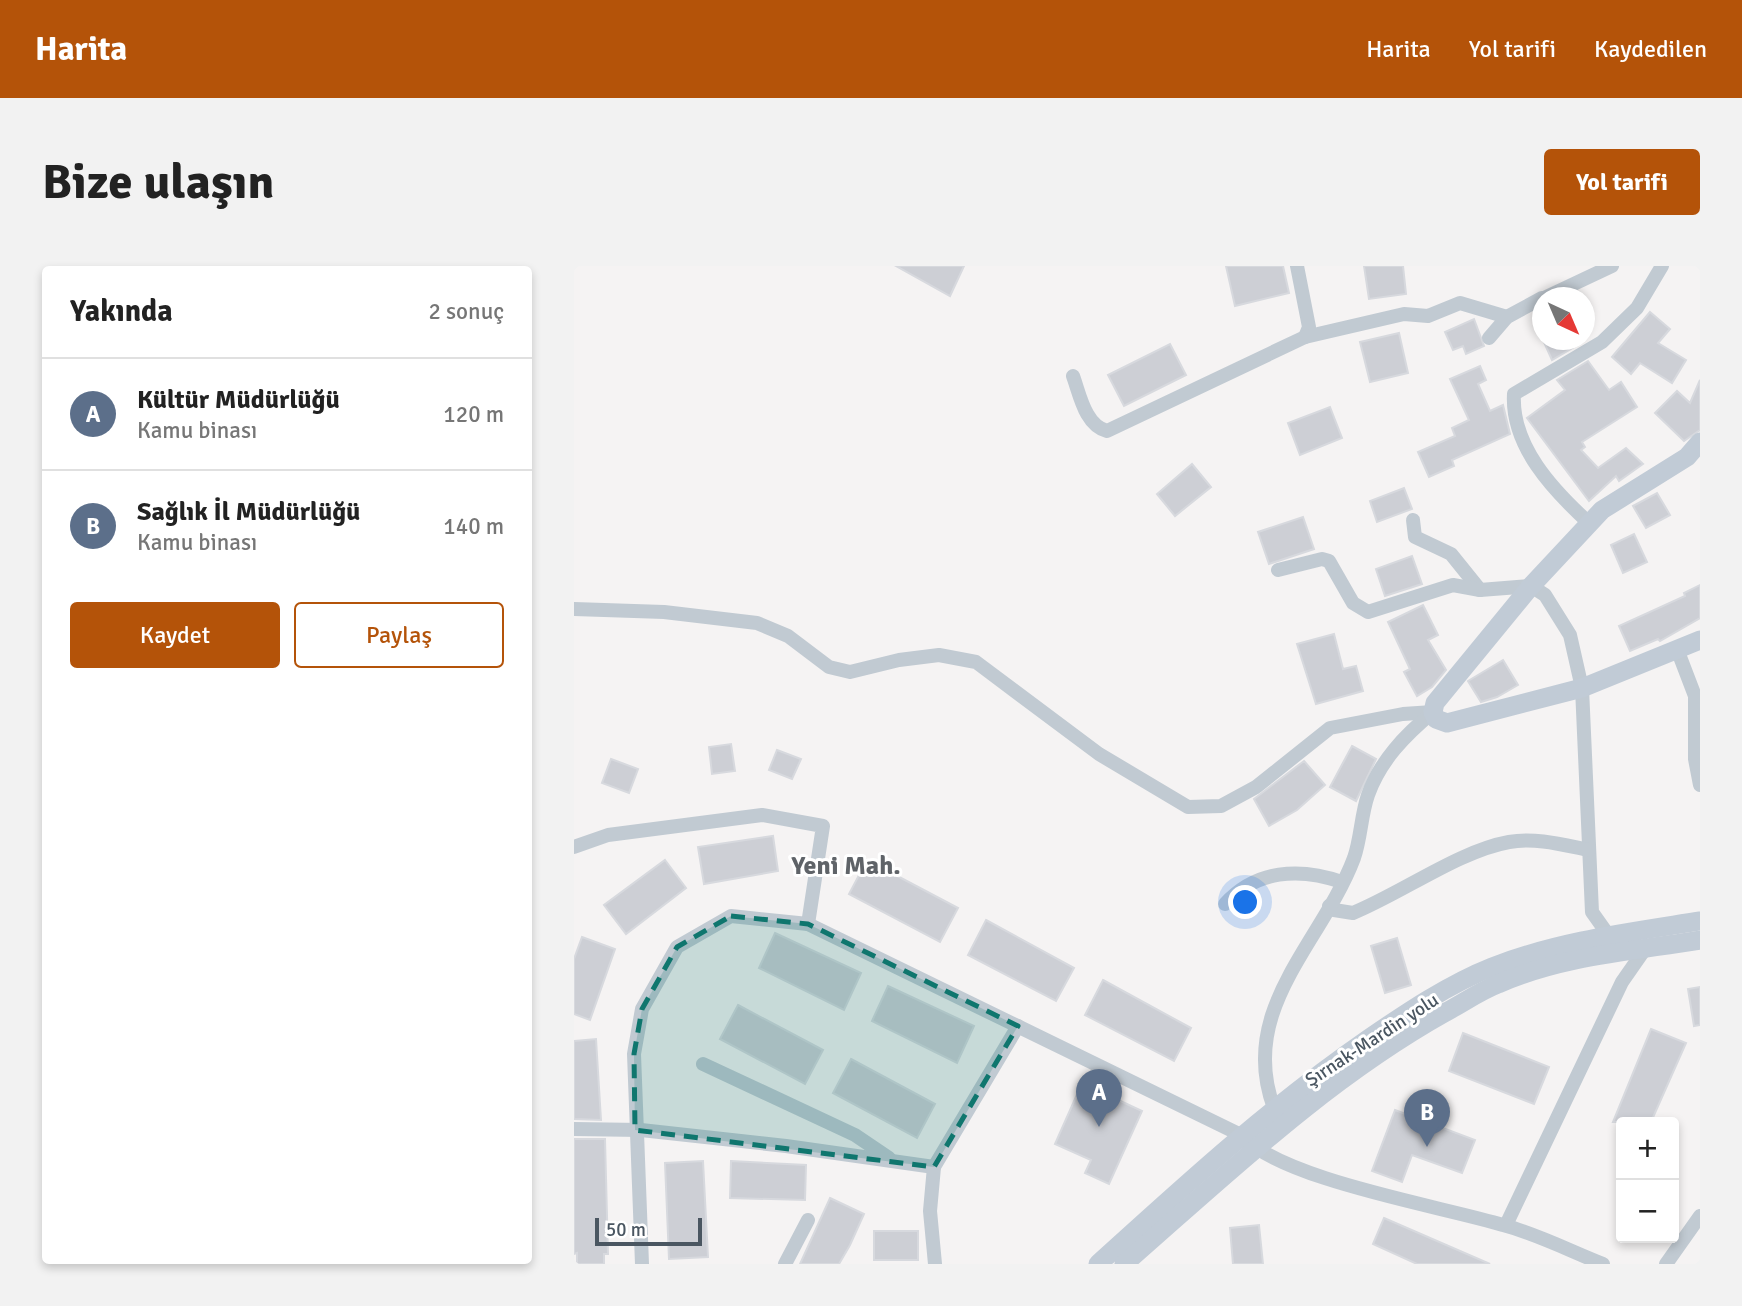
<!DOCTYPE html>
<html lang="tr">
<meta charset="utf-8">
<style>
:root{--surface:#fff;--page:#f2f2f2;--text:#222;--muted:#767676;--line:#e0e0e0;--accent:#b45309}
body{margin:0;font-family:Signika,sans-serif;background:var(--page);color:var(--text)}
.controls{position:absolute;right:21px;bottom:21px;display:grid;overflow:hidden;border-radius:7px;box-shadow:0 4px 10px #0003}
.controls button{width:63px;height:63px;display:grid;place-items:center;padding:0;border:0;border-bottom:2px solid var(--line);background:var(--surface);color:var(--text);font:35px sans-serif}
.compass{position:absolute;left:958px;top:21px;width:63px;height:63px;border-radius:50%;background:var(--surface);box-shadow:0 4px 10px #0003;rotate:136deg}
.scale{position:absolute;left:21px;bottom:18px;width:107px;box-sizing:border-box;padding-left:7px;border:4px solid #4a5661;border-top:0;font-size:19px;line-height:24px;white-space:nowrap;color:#4a5661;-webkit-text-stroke:5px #fff;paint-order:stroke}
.you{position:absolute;left:672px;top:637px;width:24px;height:24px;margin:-18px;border:5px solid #fff;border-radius:50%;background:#1a73e8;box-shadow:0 0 0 10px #1a73e833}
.badge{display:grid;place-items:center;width:46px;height:46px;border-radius:50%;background:var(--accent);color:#fff;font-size:23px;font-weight:700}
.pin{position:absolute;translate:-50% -58px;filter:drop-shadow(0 2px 4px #0008)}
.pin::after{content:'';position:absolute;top:37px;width:24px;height:21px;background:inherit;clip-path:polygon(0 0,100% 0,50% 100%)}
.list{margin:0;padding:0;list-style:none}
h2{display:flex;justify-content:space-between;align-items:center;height:91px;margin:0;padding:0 28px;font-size:30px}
h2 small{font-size:23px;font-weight:400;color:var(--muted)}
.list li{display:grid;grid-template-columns:46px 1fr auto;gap:21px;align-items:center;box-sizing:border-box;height:112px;padding:0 28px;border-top:2px solid var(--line)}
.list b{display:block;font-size:26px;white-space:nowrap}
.list p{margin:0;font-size:23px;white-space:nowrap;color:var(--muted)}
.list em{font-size:23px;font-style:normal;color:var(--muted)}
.actions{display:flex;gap:14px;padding:21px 28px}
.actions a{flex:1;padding:16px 0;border:2px solid var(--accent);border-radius:7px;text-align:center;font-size:24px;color:var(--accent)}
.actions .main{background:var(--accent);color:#fff}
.map{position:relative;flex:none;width:1126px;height:998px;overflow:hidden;border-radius:7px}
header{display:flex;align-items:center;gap:42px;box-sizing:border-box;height:98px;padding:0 35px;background:var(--accent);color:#fff}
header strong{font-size:33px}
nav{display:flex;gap:38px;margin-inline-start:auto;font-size:24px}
.intro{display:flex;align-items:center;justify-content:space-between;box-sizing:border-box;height:168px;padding:0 42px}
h1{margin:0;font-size:49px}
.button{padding:18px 32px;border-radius:7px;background:var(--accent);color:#fff;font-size:24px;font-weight:700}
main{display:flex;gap:42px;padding:0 42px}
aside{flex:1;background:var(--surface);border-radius:7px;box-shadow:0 4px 10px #0003}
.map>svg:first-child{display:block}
</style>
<header>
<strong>Harita</strong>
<nav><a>Harita</a><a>Yol tarifi</a><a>Kaydedilen</a></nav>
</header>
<div class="intro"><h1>Bize ulaşın</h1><a class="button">Yol tarifi</a></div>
<main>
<aside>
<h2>Yakında<small>2 sonuç</small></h2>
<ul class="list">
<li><span class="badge" style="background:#5c6f8a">A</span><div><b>Kültür Müdürlüğü</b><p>Kamu binası</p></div><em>120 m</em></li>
<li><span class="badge" style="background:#5c6f8a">B</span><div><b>Sağlık İl Müdürlüğü</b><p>Kamu binası</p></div><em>140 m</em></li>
</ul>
<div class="actions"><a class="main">Kaydet</a><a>Paylaş</a></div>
</aside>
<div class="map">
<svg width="1126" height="998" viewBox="0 0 1126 998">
<rect width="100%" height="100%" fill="#f5f3f3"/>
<!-- building -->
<g fill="#cdcfd5" stroke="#d7d9de" stroke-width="2">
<polygon points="322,0 390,0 376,30"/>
<polygon points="652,0 709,0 715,27 661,40"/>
<polygon points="790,0 829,0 832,28 795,33"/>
<polygon points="1076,46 1096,63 1084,77 1112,94 1098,117 1066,97 1057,108 1038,91"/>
<polygon points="900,53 910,80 892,88 889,80 879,84 871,66"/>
<polygon points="825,67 834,107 796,116 786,76"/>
<polygon points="969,74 998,74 1002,80 978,94"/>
<polygon points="596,78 612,109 550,140 534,109"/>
<polygon points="1014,95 1035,124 1047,116 1063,141 1008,176 1011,181 1007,184 1024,202 1052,182 1069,198 1045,215 1042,210 1015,235 953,152 991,124 983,114"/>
<polygon points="906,100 912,114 904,118 916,145 929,139 936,168 878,194 880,200 855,211 844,186 881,170 878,162 895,154 876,113"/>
<polygon points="1126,114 1126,164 1110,175 1081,147 1103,125 1116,137"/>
<polygon points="756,141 768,172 726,189 714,157"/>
<polygon points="618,198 637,221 601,250 583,228"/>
<polygon points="830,222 838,243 803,256 796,235"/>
<polygon points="1083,227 1096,249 1072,262 1059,240"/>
<polygon points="729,251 740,283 695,298 684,266"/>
<polygon points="1060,268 1073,296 1049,307 1037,279"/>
<polygon points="838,290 848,318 811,330 802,303"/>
<polygon points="1126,319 1126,352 1086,375 1084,373 1056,385 1045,360 1111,330 1110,327"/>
<polygon points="849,339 864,369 854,374 872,404 858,421 843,430 830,406 836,403 814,356"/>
<polygon points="760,368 769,403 782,400 789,425 742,438 723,378"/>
<polygon points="929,394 944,419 923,431 907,436 894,415"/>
<polygon points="157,478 161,505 138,508 135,481"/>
<polygon points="778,480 802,493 782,535 756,521"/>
<polygon points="203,484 227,493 218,513 195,504"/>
<polygon points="37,493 64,503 55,527 28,517"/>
<polygon points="730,495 751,519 723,544 695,560 680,533"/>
<polygon points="199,570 204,605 130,618 124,581"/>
<polygon points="91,594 112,622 52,668 30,639"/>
<polygon points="293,594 384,642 366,676 275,628"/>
<polygon points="412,654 500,702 482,735 394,689"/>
<polygon points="201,667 287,707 270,744 185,702"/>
<polygon points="8,671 41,683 16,754 0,748 0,693"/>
<polygon points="823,672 837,719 811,727 797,680"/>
<polygon points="529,714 617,762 600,795 511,749"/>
<polygon points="314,720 400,760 383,797 298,755"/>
<polygon points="1126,721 1126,759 1120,760 1114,723"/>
<polygon points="164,739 249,784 231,818 146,773"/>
<polygon points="1077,763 1112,777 1077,856 1039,856"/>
<polygon points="889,767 975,801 960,838 875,805"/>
<polygon points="22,773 27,854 0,853 0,775"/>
<polygon points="277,793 361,838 343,872 259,827"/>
<polygon points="508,817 568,845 535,918 511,907 517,894 481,878"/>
<polygon points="821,844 901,874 888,907 838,889 828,916 798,905"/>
<polygon points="0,873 31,873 34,988 30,988 30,998 3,998 3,987 0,988"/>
<polygon points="129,895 134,991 95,993 91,897"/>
<polygon points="157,895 232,899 231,934 156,932"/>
<polygon points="256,932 290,948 276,979 265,998 226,998"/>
<polygon points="810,952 916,998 843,998 799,978"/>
<polygon points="685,959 689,998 659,998 656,962"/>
<rect x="300" y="965" width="44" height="29"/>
</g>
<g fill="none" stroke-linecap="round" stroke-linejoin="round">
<!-- street -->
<g stroke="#c1cad2" stroke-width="14">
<polyline points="723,0 735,61 731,71"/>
<polyline points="970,32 1038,0"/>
<polyline points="915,72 933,51 968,32"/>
<path d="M499 110C506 129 511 159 533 165L731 71 830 48 854 50 886 37 933 51"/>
<polyline points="839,254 841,271 877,288 906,324"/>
<path d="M1015 257C979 224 937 180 940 128L1028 76 1063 42 1088 0"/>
<polyline points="704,304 748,293 755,295 779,337 794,346 879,319 906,324 957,320 971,329 996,369 1008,422 1018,646 1035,670"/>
<polyline points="0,343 90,346 183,357 214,370 255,401 276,406 325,394 365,389 402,396 525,488 614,541 647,540 682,521 756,462 829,448 859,446"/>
<polyline points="1103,383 1121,430 1121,493 1126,519"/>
<polyline points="0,581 34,569 188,549 249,560 234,658"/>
<path d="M651 638C682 604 725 601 768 616"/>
<path d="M755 640 760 644 779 647C828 627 885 585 935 576 961 571 990 579 1015 584"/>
<polyline points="129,798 281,869 315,892"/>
<path d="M700 842C663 743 748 677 780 592 787 572 787 549 794 529 806 495 831 469 859 446"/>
<polyline points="0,863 67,864 212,880 360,901"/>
<polyline points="932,959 1048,716 1071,683"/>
<path d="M68 998 60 788 68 743 103 681 157 650 234 658 667 869C708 914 866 940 929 959 963 968 996 985 1029 998"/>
<polyline points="211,998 234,954"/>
<polyline points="361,998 356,945 360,901 444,760"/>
<polyline points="1092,998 1126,950"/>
</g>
<!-- secondary -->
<g stroke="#c1cbd6" stroke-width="19">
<polyline points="1126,176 1113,191 1028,244 957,320 861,437 859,446 862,453 873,457 1008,422 1126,374"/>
<path d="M524 998C611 919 697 840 794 773 832 747 875 718 918 701 984 675 1057 666 1126 655"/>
<path d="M550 998C653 908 752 813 872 746 889 737 906 725 924 718 987 690 1059 685 1126 674"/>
</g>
</g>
<!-- marked area -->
<path fill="#0f766e" fill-opacity="0.2" stroke="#0f766e" stroke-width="5" stroke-dasharray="14 9" stroke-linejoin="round" d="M157 650 234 658 444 760 360 901 61 864 60 788 68 743 103 681Z"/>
<g text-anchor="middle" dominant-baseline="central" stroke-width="6" stroke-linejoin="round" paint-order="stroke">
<!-- street labels -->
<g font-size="19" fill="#4a5661" stroke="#fff">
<text transform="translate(798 774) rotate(-33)">Şırnak-Mardin yolu</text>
</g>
<!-- district labels -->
<g font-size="26" font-weight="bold" fill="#5f6368" stroke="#fff">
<text x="272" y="600">Yeni Mah.</text>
</g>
</g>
</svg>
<div class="controls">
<button>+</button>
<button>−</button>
</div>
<svg class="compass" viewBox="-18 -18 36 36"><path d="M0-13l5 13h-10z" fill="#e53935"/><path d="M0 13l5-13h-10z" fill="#767676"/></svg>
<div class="scale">50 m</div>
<div class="you"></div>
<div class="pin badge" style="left:525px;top:861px;background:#5c6f8a">A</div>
<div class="pin badge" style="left:853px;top:881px;background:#5c6f8a">B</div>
</div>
</main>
